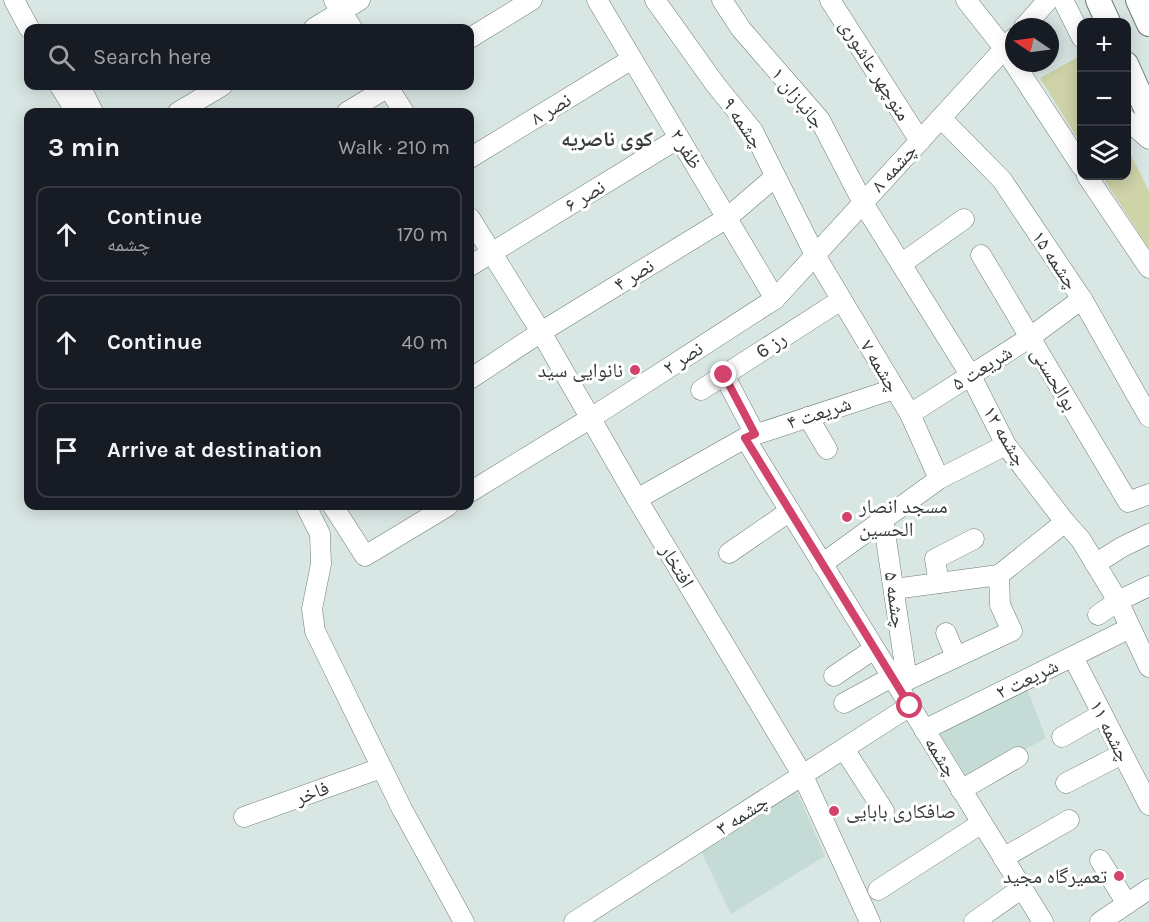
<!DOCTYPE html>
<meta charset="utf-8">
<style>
:root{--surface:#171b24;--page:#242831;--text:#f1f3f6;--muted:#9ea1a6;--line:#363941}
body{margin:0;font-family:Karla,"Noto Naskh Arabic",sans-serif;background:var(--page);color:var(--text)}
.controls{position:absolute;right:18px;top:18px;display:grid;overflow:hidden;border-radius:12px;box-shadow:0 3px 15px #0003}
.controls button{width:54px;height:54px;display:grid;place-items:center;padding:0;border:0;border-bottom:2px solid var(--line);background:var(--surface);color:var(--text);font:30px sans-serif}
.compass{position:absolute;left:1005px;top:18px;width:54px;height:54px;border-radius:50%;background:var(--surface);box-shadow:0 3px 15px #0003;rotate:283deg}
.stop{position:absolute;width:18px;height:18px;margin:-14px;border:4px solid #d2436c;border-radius:50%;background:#fff}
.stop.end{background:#d2436c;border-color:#fff;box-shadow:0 2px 6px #0008}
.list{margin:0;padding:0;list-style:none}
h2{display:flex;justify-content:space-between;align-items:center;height:78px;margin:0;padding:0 24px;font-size:26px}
h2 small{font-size:20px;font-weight:400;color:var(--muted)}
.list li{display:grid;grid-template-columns:39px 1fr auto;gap:18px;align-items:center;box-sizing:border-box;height:96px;margin:0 12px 12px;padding:0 12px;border:2px solid var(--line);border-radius:12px}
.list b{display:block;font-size:22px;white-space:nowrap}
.list p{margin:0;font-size:20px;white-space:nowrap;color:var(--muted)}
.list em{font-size:20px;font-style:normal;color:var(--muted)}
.icon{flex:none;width:33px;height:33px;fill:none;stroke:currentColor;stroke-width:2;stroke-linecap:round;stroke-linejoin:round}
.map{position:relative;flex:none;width:1149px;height:922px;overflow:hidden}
.search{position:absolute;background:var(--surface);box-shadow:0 3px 15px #0003;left:24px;top:24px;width:450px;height:66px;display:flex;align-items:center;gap:15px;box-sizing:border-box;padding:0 21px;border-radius:12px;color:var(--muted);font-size:22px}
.panel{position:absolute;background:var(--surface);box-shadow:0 3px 15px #0003;left:24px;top:108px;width:450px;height:402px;border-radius:12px}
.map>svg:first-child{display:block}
</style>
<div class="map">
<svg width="1149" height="922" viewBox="0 0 1149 922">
<rect width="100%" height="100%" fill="#d9e7e4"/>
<!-- built -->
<g fill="#c5dbd6">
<polygon points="1026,686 1046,738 969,780 940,734 945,726"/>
<polygon points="796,790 825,856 731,914 700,849"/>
</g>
<!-- green -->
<g fill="#cfd3a8">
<polygon points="1080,56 1082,59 1081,144 1040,78"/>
<polygon points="1127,147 1149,191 1149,249 1102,176 1126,176"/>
</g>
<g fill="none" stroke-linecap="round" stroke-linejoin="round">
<!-- minor casing -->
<g stroke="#6e7b78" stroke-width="21">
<g id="minor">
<polyline points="14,0 29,28"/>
<polyline points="334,0 352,28"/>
<polyline points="597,0 775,299"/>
<polyline points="655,0 715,84 753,131 815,255 910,414 939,479"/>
<polyline points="722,0 741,29 820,120 863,203 971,376 1006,445 1065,522 1081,540 1118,601 1149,667"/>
<polyline points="830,0 920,141"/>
<polyline points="966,0 1004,48 1082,167"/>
<polyline points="1063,0 1082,38"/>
<polyline points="1024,27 1048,0"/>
<polyline points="314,28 360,0"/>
<polyline points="470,38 532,0"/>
<polyline points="60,86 76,112"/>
<polyline points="80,86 93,112"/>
<polyline points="387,86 404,112"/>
<polyline points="178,112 222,86"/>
<polyline points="347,112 390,86"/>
<polyline points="941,118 1002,180 1082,299 1149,417"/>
<polyline points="1126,119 1149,139"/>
<polyline points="470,158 632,59"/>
<polyline points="1087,176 1149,268"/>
<polyline points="470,218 541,332 637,499 803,776 870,922"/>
<polyline points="981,255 1128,502 1149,494"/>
<polyline points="901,264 964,219"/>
<polyline points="470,266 679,138"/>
<polyline points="724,375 755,434"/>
<polyline points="470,379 541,332 727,218 775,177"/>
<polyline points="701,390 841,300"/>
<polyline points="910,414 1029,338 1082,299"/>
<polyline points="808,417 827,449"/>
<polyline points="745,438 1043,922"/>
<polyline points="470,492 591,418 775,299 1014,38"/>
<polyline points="637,499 745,438 894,389"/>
<polyline points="306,506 320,534 321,564 312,609 315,631 402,809 464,922"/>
<polyline points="333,506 365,556 448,506"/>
<polyline points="883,519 907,680"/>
<polyline points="729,553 790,511"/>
<polyline points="822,564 939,479 1006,445"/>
<polyline points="1095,564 1122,547 1149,534"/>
<polyline points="999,575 1065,522"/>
<polyline points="939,583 935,559 974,539"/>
<polyline points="894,589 999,575"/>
<polyline points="1098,615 1118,601 1149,586"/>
<polyline points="946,633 956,657"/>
<polyline points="1073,657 1149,805"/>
<polyline points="834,676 874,649"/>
<polyline points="897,685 1012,631 1000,605 999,575"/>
<polyline points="844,703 892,677"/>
<polyline points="924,730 1130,628"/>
<polyline points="1062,737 1102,714"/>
<polyline points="844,749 884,811"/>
<polyline points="1066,783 1122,754"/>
<polyline points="961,790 1018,757"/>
<polyline points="244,817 381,768"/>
<polyline points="1003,858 1069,820"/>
<polyline points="1100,860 1127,904"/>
<polyline points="878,890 982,823"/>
<polyline points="574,922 910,706"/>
<polyline points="974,922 1022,888"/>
<polyline points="1100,922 1149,889"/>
</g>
</g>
<!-- major casing -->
<g stroke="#6e7b78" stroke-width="26">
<g id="major">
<polyline points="1098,0 1108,22"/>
<polyline points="1138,0 1149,24"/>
<polyline points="1126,64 1149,115"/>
</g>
</g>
<!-- minor -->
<use href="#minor" stroke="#fff" stroke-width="20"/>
<!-- major -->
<use href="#major" stroke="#fff" stroke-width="24"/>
</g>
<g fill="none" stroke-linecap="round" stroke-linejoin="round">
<!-- route -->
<polyline stroke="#d2436c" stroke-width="8" points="724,375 755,434 745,438 910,706"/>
</g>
<!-- markers -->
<g fill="#d2436c" stroke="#fff" stroke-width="2">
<circle cx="635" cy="370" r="6"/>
<circle cx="847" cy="517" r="6"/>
<circle cx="834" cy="811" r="6"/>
<circle cx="1119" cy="876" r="6"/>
</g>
<g text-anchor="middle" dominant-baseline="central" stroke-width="6" stroke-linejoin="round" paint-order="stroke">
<!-- street labels -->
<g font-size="20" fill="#353a39" stroke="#fff">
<text transform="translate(875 70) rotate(58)">منوچهر عاشوری</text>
<text transform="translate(798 98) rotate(51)">جانبازان ۱</text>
<text transform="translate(551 109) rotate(-31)">نصر ۸</text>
<text transform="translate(743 123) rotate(56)">چشمه ۹</text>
<text transform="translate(686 149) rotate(59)">ظفر ۲</text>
<text transform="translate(894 168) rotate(-48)">چشمه ۸</text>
<text transform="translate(585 196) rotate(-31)">نصر ۶</text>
<text transform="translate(1055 260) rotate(56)">چشمه ۱۵</text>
<text transform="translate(634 275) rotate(-32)">نصر ۴</text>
<text transform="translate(771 345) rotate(-33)">رز 6</text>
<text transform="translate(683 358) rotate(-33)">نصر ۲</text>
<text transform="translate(880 366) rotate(59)">چشمه ۷</text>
<text transform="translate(982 368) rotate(-32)">شریعت ۵</text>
<text transform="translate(1054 379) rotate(59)">بوالحسنی</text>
<text transform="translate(819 413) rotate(-18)">شریعت ۴</text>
<text transform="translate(1005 436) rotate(59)">چشمه ۱۲</text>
<text transform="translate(677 566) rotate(59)">افتخار</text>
<text transform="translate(895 600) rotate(82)">چشمه ۵</text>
<text transform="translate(1027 679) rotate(-26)">شریعت ۲</text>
<text transform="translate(1110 731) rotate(63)">چشمه ۱۱</text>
<text transform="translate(941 757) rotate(58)">چشمه</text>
<text transform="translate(312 793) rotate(-20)">فاخر</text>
<text transform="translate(742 815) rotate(-33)">چشمه ۳</text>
</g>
<!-- poi labels -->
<g font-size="20" fill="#353a39" stroke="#fff" text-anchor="end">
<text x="623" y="370">نانوایی‌ سید</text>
<text x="859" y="506" text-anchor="start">مسجد انصار<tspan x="859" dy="23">الحسین</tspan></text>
<text x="846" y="811" text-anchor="start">صافکاری بابایی</text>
<text x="1107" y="876">تعمیرگاه مجید</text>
</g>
<!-- neighbourhood labels -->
<g font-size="21" font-weight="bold" fill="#353a39" stroke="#fff">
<text x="607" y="139">کوی ناصریه</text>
</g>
</g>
</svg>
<div class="controls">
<button>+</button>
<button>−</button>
<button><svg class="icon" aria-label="layers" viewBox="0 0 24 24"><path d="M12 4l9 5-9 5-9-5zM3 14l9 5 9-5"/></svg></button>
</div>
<svg class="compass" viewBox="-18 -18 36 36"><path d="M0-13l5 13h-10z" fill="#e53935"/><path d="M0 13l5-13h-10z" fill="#9ea1a6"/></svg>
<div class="stop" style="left:910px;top:706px"></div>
<div class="stop end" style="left:724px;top:375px"></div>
<div class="search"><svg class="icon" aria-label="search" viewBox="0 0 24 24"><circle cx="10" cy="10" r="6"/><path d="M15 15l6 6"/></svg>Search here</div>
<section class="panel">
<h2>3 min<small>Walk · 210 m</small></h2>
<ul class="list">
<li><svg class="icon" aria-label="ahead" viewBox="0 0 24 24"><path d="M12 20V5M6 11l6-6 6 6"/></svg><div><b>Continue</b><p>چشمه</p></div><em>170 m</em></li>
<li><svg class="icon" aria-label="ahead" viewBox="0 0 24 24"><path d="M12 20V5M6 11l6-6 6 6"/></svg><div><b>Continue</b></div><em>40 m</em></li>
<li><svg class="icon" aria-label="arrive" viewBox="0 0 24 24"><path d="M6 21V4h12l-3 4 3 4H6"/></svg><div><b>Arrive at destination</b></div></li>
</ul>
</section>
</div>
